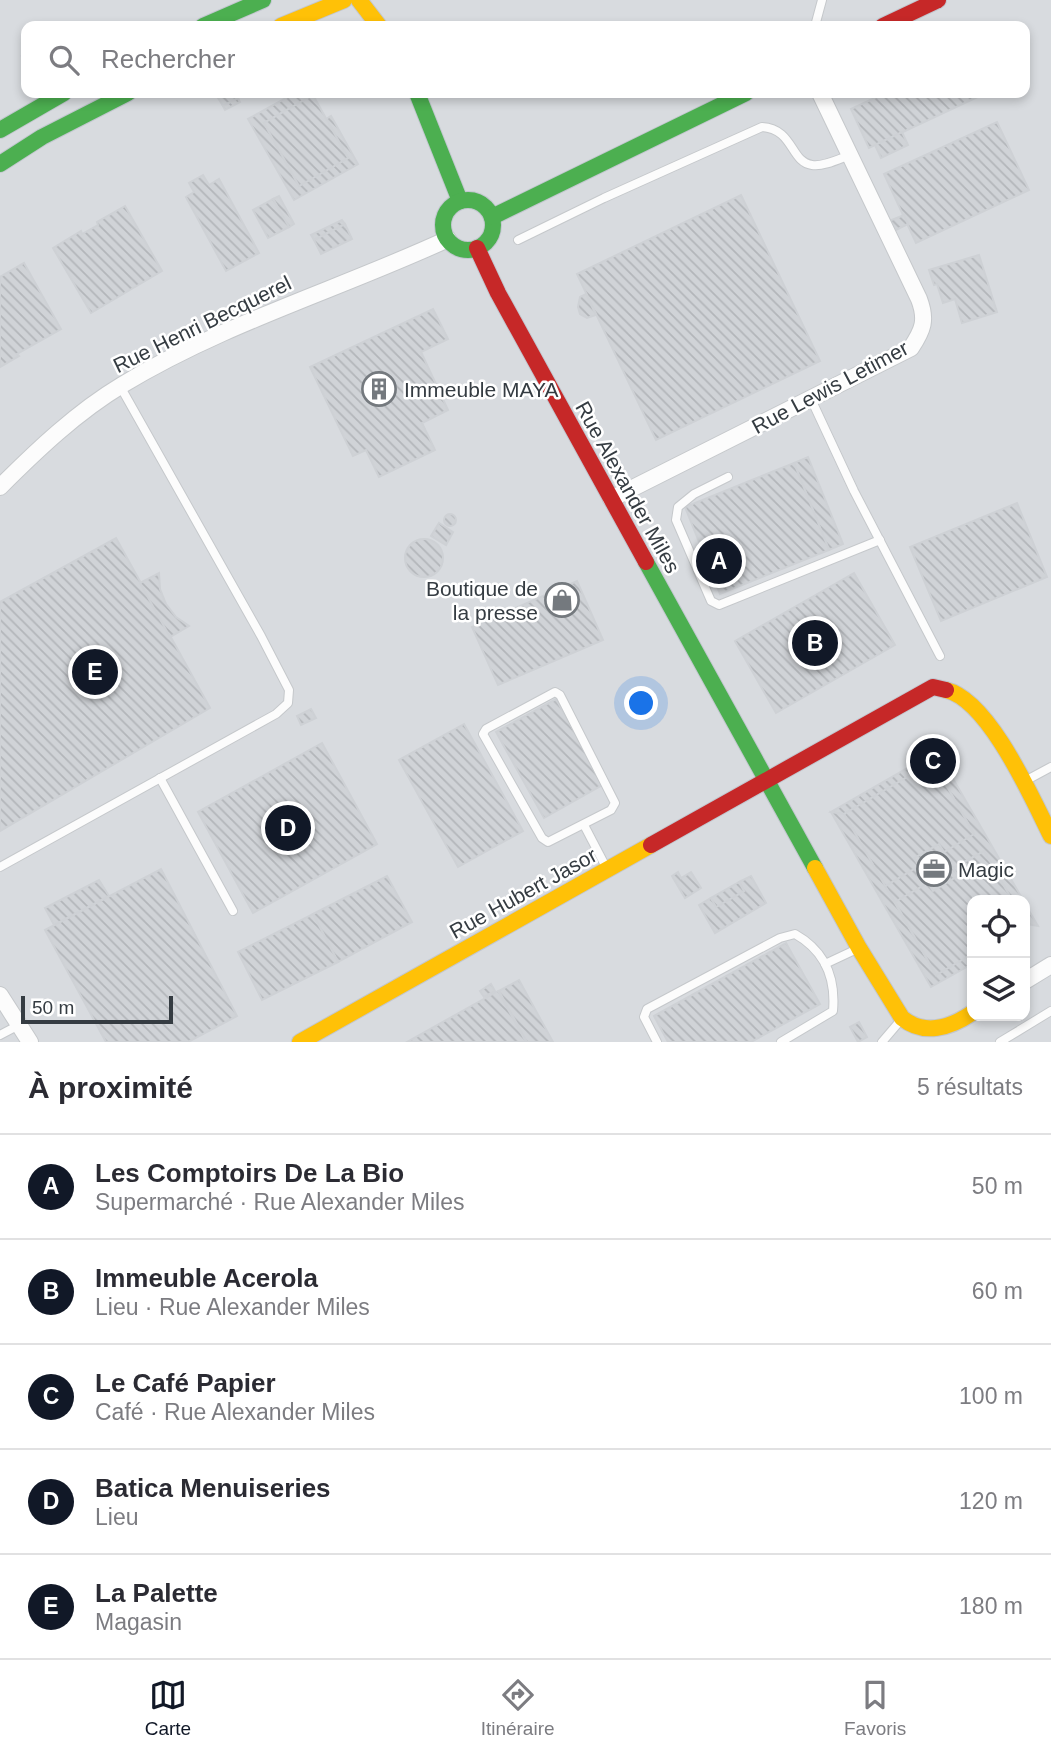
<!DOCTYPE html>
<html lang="fr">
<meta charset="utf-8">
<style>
:root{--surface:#fff;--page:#f2f2f3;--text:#2b2b33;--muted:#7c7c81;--line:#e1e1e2;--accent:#111827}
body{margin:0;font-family:Arial,sans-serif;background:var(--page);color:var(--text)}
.controls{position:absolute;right:21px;bottom:21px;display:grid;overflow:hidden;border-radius:14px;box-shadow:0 4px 10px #0003}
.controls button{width:63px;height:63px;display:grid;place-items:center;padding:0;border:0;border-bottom:2px solid var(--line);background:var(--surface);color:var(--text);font:35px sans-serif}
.scale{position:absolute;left:21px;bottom:18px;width:152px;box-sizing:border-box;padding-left:7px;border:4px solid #353c42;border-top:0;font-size:19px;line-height:24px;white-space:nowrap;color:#353c42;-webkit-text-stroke:5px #fff;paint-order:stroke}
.you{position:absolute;left:642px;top:704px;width:24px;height:24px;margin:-18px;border:5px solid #fff;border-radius:50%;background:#1a73e8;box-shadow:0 0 0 10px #1a73e833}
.badge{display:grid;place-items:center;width:46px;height:46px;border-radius:50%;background:var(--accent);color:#fff;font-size:23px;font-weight:700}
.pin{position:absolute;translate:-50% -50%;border:4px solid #fff;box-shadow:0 2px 7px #0006}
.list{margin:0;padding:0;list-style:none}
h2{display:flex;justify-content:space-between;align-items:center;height:91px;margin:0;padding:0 28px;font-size:30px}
h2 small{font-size:23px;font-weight:400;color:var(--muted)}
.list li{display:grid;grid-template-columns:46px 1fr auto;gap:21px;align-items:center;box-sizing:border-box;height:105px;padding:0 28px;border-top:2px solid var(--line)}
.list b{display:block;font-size:26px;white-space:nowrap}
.list p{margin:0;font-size:23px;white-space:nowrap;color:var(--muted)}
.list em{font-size:23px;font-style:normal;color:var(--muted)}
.icon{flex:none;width:38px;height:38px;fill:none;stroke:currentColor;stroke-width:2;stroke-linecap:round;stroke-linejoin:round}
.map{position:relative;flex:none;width:1051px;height:1042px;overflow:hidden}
.search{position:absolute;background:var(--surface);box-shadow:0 4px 10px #0003;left:21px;right:21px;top:21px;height:77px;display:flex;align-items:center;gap:18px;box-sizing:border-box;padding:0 24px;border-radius:14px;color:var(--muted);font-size:26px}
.sheet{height:616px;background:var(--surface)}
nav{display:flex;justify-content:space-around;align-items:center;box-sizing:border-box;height:98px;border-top:2px solid var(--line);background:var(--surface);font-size:19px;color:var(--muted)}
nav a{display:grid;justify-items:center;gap:4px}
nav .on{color:var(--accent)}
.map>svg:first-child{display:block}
</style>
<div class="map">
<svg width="1051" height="1042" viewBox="0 0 1051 1042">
<defs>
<pattern id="building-back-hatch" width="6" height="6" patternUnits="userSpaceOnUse" patternTransform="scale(1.75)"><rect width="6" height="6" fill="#d0d3d7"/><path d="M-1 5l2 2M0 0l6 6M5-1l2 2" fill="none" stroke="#b3b6ba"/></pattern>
</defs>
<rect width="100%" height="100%" fill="#e8eaed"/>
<!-- industrial -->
<path fill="#d8dbdf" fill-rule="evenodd" d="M0 0H1051V1042H0ZM26 26H1025V93H26ZM972 900H1025V1016H972Z"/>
<!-- building -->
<g fill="url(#building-back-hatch)" stroke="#ced1d5" stroke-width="2">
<polygon points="215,93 235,93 238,98 223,106"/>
<polygon points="295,93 311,93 313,95 264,123 299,186 348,158 326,119 331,116 358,164 294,200 248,119"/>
<polygon points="885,93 986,93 869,148 851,109"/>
<polygon points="313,95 348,158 299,186 264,123"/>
<polygon points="238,98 240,102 225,110 223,106"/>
<polygon points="997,122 1029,190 916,243 884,174"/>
<polygon points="902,132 908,145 881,158 875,145"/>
<polygon points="203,175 209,185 219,179 259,253 226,271 186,197 194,192 189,183"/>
<polygon points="741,195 820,361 656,440 577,274"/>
<polygon points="279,196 294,224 289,227 273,199"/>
<polygon points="273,199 289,227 268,238 253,210"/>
<polygon points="125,206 162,271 91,313 53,248 81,231 82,234 98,225 97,222"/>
<polygon points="904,215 908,224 894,231 889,221"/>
<polygon points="342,220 345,224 314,240 311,235"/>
<polygon points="345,224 352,239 321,254 314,240"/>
<polygon points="979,255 997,312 962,323 955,299 943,303 937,284 934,285 929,270"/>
<polygon points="24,263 61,329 17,354 19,356 0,367 0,277"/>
<polygon points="586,294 596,315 587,318 580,314 578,307 580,297"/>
<polygon points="433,309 448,339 421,352 448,410 422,423 435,450 379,477 366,450 353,456 310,367"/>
<polygon points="808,457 843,544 829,550 794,463"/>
<polygon points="794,463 829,550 720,594 685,507"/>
<polygon points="1017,503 1047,577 941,621 910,547"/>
<circle cx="450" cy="520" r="6"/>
<polygon points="439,523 453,532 446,545 431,536"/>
<polygon points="116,538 210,708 0,831 0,602"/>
<circle cx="424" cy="558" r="19"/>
<polygon points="159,573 160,589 166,604 176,617 189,626 170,637 140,583"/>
<polygon points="854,573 895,645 776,713 735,641"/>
<polygon points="577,581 603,640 498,685 472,627"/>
<polygon points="556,699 604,784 544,818 496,732"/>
<polygon points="311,709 316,718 301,725 297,716"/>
<polygon points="464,724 523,831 458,867 399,760"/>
<polygon points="322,743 377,844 253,913 198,812"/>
<polygon points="937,751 1023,900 1012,900 984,851 953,868 958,876 933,891 928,883 895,902 885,886 919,866 914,858 939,844 944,852 974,834 933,762 844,814 831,812"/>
<polygon points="933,762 974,834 944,852 939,844 914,858 919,866 885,886 844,814"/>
<polygon points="831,812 844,814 936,975 972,954 972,964 931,987"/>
<polygon points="984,851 1012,900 972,900 972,954 936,975 895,902 928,883 933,891 958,876 953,868"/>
<polygon points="161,869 237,1016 188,1042 106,1042 45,930"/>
<polygon points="678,872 681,878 691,872 701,888 685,898 672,876"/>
<polygon points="387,876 412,922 338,962 313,914"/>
<polygon points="751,876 766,903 715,933 699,905 711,898 716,907 744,891 739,882"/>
<polygon points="99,880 109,896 54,925 45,908"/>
<polygon points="739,882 744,891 716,907 711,898"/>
<polygon points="1025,904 1038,926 1026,924"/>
<polygon points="313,914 338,962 262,1000 238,952"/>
<polygon points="786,943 820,1004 751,1042 668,1042 654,1016"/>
<polygon points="519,980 553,1042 527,1042 499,991"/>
<polygon points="491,984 495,991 484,997 480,991"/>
<polygon points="498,991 526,1042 407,1042"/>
<polygon points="859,1022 867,1037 858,1042 850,1027"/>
</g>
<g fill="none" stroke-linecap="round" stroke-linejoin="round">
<!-- lane casing -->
<g stroke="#c5c8cb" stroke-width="10">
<g id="lane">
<polyline points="815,26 822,0"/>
<path d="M518 240 604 198 762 127C794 129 790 162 812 165 823 167 839 159 850 155"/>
<polyline points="811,399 854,491 940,656"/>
<polyline points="728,477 694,494 678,507 676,520 711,601 719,605 880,540"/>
<polygon points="555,692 560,695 615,803 611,810 548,842 542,838 483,734 486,729"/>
<polyline points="160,778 233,911"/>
<polyline points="1025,781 1051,767"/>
<polyline points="584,825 607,869"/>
<polyline points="0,867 276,714 288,703 289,690 261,636 120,386"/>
<polyline points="825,964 857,949"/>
<polyline points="0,1035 19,1025"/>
<path d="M657 1042 644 1017 647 1009 780 938 795 934C825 951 836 977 833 1011L781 1042"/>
<polyline points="882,1042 900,1021"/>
<polyline points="1000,1042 1051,1011"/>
</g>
</g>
<!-- street casing -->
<g stroke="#c5c8cb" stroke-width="18">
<g id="street">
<path d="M0 487C37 450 77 412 122 385 224 323 340 289 448 239"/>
<path d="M611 499 911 348C923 330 927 320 919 299L820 93"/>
<polyline points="1025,981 1051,965"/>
<polyline points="0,995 30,1042"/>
</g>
</g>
<!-- fast casing -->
<g stroke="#c2c7cf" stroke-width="18">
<g id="fast">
<polyline points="203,26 263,0"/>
<polyline points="417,93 460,201"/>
<polyline points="0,130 64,93"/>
<polyline points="0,164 42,137 128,93"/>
<circle cx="468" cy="225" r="25"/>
<polyline points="492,217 746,93"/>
<polyline points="646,562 815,868"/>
</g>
</g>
<!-- slow casing -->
<g stroke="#c2c7cf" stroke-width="18">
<g id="slow">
<polyline points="359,0 379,26"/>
<polyline points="281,26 344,0"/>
<path d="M946 690C989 700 1032 798 1051 836"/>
<path d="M815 868 859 948 902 1018C924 1036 950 1028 972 1013"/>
<polyline points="300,1042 651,845"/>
</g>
</g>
<!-- jam casing -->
<g stroke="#c2c7cf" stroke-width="18">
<g id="jam">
<polyline points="883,26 938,0"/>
<polyline points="477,248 498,293 646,562"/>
<polyline points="651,845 933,687 946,690"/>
</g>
</g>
<!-- path -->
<polyline stroke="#c6c9cc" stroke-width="3.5" stroke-dasharray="3.5 3.5" stroke-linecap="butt" points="22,55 26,62"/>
<!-- lane -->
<use href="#lane" stroke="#fcfcfc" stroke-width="8"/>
<!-- street -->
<use href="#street" stroke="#fcfcfc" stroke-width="16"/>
<!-- fast -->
<use href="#fast" stroke="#4caf50" stroke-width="16"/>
<!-- slow -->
<use href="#slow" stroke="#ffc107" stroke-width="16"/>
<!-- jam -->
<use href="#jam" stroke="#c62828" stroke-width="16"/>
</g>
<!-- icons -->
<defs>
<g id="building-ring" transform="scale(1.75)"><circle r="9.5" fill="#fff" stroke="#74797e" stroke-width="1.5"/><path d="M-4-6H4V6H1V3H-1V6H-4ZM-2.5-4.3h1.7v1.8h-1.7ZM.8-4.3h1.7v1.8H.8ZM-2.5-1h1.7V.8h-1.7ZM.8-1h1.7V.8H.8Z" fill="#74797e"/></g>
<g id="shop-ring" transform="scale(1.75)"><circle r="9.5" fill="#fff" stroke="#74797e" stroke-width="1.5"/><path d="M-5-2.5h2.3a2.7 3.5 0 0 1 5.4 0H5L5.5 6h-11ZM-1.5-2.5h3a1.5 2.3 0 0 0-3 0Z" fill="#74797e"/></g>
<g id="office-ring" transform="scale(1.75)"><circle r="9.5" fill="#fff" stroke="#74797e" stroke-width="1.5"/><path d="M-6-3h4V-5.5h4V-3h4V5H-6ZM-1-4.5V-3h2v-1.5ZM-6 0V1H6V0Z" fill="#74797e"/></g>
</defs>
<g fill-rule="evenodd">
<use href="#building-ring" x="379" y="389"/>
<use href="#shop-ring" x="562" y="600"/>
<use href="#office-ring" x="934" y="869"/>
</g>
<g text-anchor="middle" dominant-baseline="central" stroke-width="5" stroke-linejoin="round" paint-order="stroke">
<!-- street labels -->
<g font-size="21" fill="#353c42" stroke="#fff">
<text transform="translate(202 324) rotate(-26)">Rue Henri Becquerel</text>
<text transform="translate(830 387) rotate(-28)">Rue Lewis Letimer</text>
<text transform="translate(628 487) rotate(61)">Rue Alexander Miles</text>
<text transform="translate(523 893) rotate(-29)">Rue Hubert Jasor</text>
</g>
<!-- poi labels -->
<g font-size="21" fill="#353c42" stroke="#fff" text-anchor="start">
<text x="404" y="389">Immeuble MAYA</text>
<text x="538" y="588" text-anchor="end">Boutique de<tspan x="538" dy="24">la presse</tspan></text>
<text x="958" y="869">Magic</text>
</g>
</g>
</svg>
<div class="controls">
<button><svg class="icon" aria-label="locate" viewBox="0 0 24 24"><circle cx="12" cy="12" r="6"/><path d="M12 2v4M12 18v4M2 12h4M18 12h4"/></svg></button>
<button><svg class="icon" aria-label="layers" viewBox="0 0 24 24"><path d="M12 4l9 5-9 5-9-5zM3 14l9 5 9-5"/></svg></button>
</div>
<div class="scale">50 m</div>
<div class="you"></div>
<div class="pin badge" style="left:719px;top:561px">A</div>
<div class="pin badge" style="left:815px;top:643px">B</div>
<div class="pin badge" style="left:933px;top:761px">C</div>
<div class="pin badge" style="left:288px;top:828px">D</div>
<div class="pin badge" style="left:95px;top:672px">E</div>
<div class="search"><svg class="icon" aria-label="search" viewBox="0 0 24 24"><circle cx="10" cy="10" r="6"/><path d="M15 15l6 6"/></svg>Rechercher</div>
</div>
<section class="sheet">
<h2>À proximité<small>5 résultats</small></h2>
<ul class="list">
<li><span class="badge">A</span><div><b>Les Comptoirs De La Bio</b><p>Supermarché · Rue Alexander Miles</p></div><em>50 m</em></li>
<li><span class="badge">B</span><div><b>Immeuble Acerola</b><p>Lieu · Rue Alexander Miles</p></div><em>60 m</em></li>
<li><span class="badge">C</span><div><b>Le Café Papier</b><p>Café · Rue Alexander Miles</p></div><em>100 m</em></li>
<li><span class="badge">D</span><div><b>Batica Menuiseries</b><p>Lieu</p></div><em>120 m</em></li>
<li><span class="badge">E</span><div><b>La Palette</b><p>Magasin</p></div><em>180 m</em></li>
</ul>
</section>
<nav>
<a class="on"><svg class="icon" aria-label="map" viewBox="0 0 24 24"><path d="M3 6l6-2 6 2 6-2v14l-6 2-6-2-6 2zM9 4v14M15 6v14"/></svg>Carte</a>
<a><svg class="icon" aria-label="directions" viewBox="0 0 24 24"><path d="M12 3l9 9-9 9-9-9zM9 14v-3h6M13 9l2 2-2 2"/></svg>Itinéraire</a>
<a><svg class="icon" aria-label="saved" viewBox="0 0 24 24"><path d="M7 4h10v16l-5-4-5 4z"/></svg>Favoris</a>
</nav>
